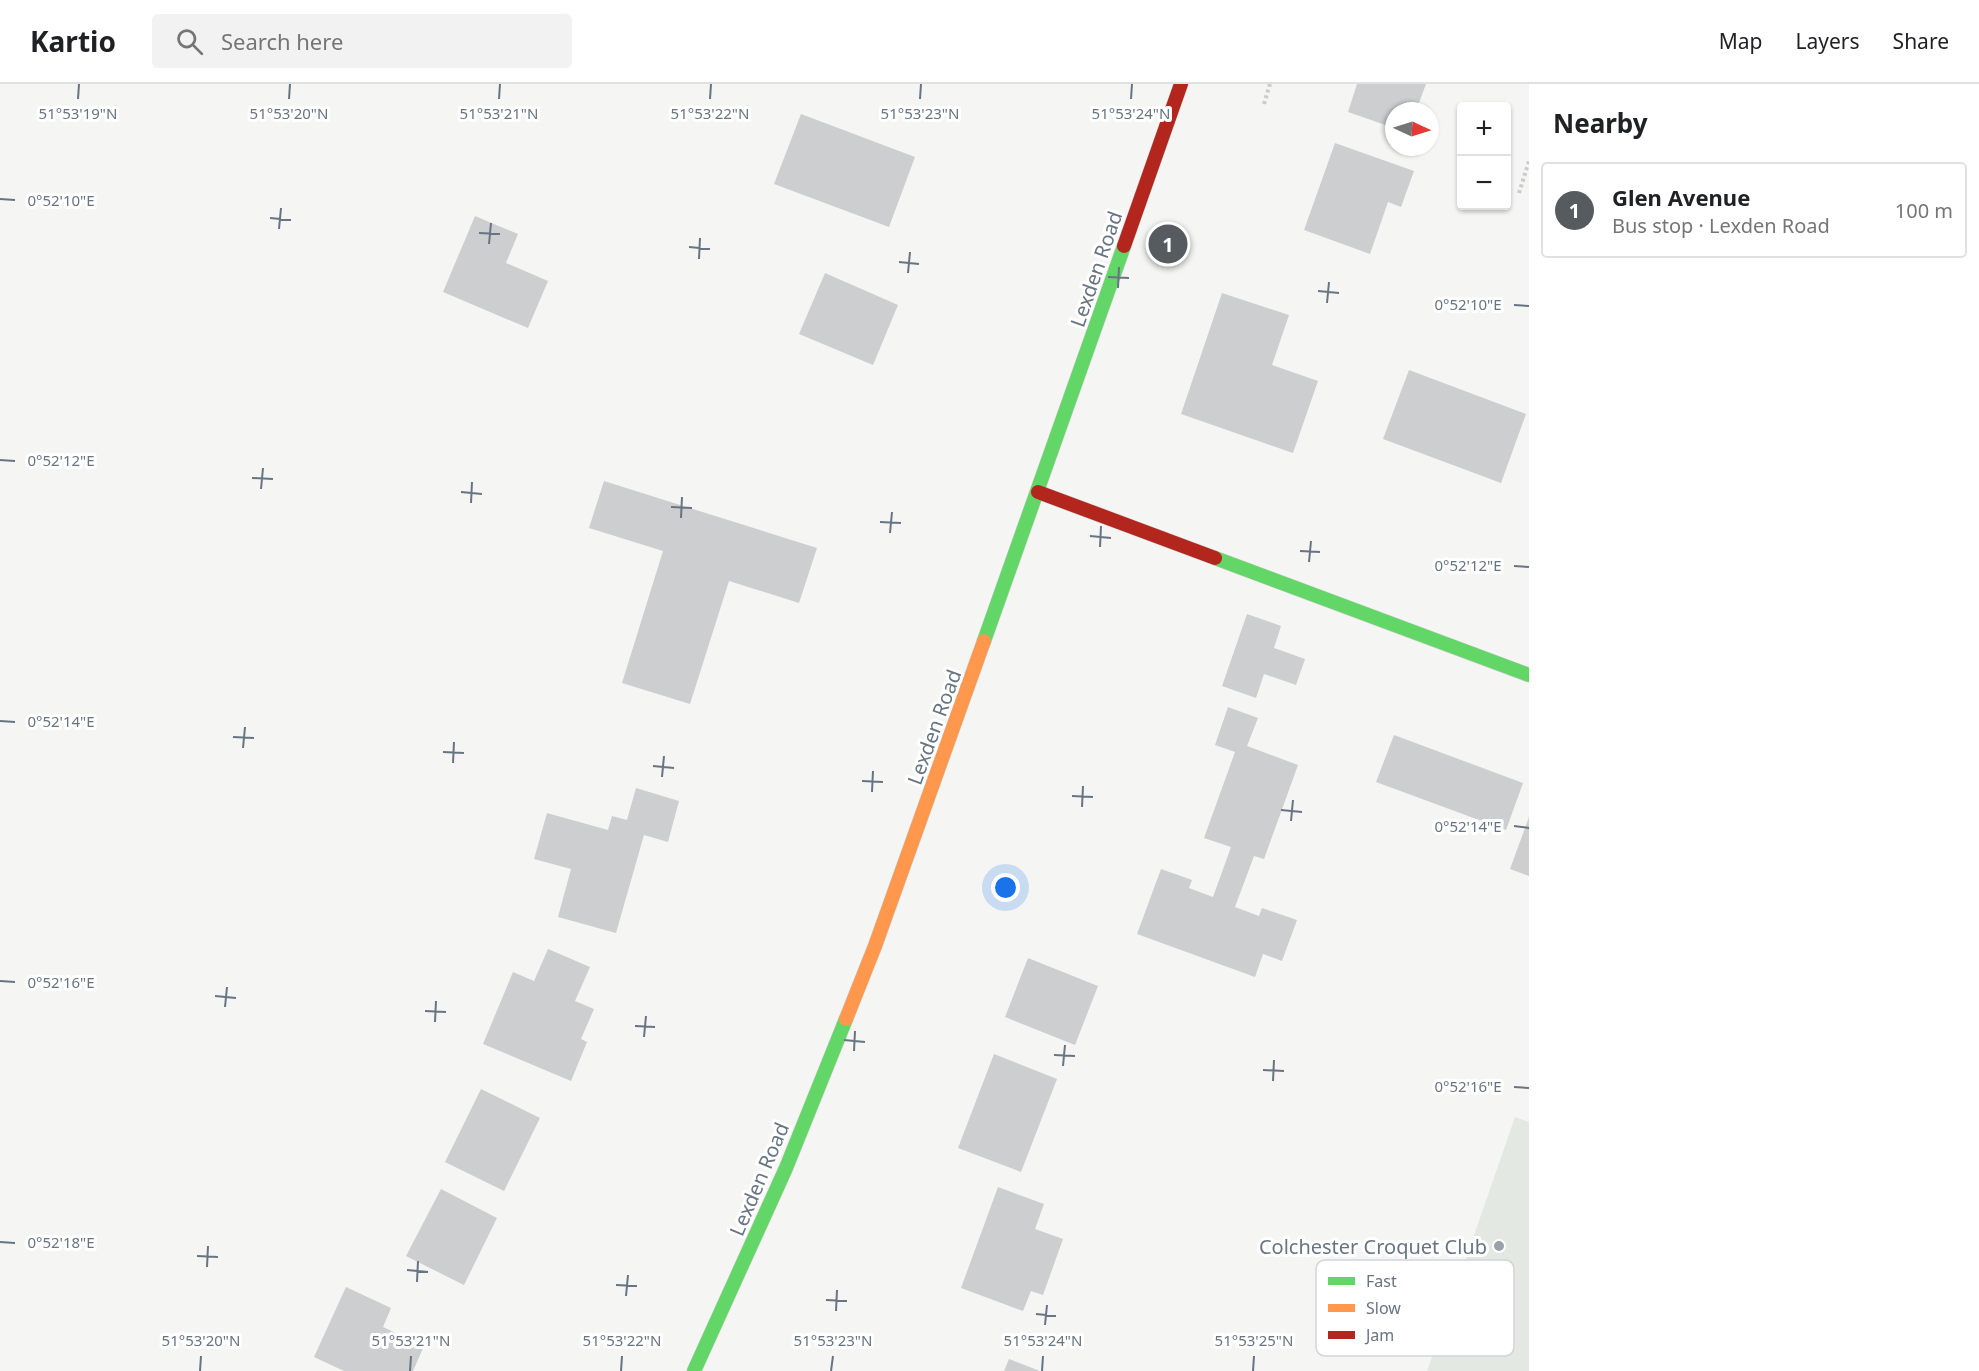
<!DOCTYPE html>
<meta charset="utf-8">
<style>
:root{--surface:#fff;--page:#f2f2f2;--text:#202124;--muted:#757577;--line:#e0e0e0;--accent:#565b60}
body{margin:0;font-family:"Noto Sans",sans-serif;background:var(--page);color:var(--text)}
.controls{position:absolute;right:18px;top:18px;display:grid;overflow:hidden;border-radius:6px;box-shadow:0 2px 4px #0004}
.controls button{width:54px;height:54px;display:grid;place-items:center;padding:0;border:0;border-bottom:2px solid var(--line);background:var(--surface);color:var(--text);font:30px sans-serif}
.compass{position:absolute;left:1385px;top:18px;width:54px;height:54px;border-radius:50%;background:var(--surface);box-shadow:0 2px 4px #0004;rotate:94deg}
.you{position:absolute;left:1006px;top:804px;width:21px;height:21px;margin:-15px;border:4px solid #fff;border-radius:50%;background:#1a73e8;box-shadow:0 0 0 9px #1a73e833}
.badge{display:grid;place-items:center;width:39px;height:39px;border-radius:50%;background:var(--accent);color:#fff;font-size:20px;font-weight:700}
.pin{position:absolute;translate:-50% -50%;border:3px solid #fff;box-shadow:0 2px 6px #0006}
.list{margin:0;padding:0;list-style:none}
h2{display:flex;justify-content:space-between;align-items:center;height:78px;margin:0;padding:0 24px;font-size:26px}
h2 small{font-size:20px;font-weight:400;color:var(--muted)}
.list li{display:grid;grid-template-columns:39px 1fr auto;gap:18px;align-items:center;box-sizing:border-box;height:96px;margin:0 12px 12px;padding:0 12px;border:2px solid var(--line);border-radius:6px}
.list b{display:block;font-size:22px;white-space:nowrap}
.list p{margin:0;font-size:20px;white-space:nowrap;color:var(--muted)}
.list em{font-size:20px;font-style:normal;color:var(--muted)}
.icon{flex:none;width:33px;height:33px;fill:none;stroke:currentColor;stroke-width:2;stroke-linecap:round;stroke-linejoin:round}
.map{position:relative;flex:none;width:1529px;height:1287px;overflow:hidden}
header{display:flex;align-items:center;gap:36px;box-sizing:border-box;height:84px;padding:0 30px;background:var(--surface);border-bottom:2px solid var(--line)}
header strong{font-size:28px}
nav{display:flex;gap:33px;margin-inline-start:auto;font-size:21px}
.search{width:420px;height:54px;background:var(--page);display:flex;align-items:center;gap:15px;box-sizing:border-box;padding:0 21px;border-radius:6px;color:var(--muted);font-size:22px}
main{display:flex}
aside{flex:1;background:var(--surface)}
.map>svg:first-child{display:block}
</style>
<header>
<strong>Kartio</strong>
<div class="search"><svg class="icon" aria-label="search" viewBox="0 0 24 24"><circle cx="10" cy="10" r="6"/><path d="M15 15l6 6"/></svg>Search here</div>
<nav><a>Map</a><a>Layers</a><a>Share</a></nav>
</header>
<main>
<div class="map">
<svg width="1529" height="1287" viewBox="0 0 1529 1287">
<rect width="100%" height="100%" fill="#f5f5f4"/>
<!-- green -->
<polygon fill="#e4e8e2" points="1515,1033 1529,1038 1529,1287 1427,1287"/>
<!-- building -->
<g fill="#cdcecf">
<polygon points="1357,0 1426,0 1416,27 1394,27 1394,44 1348,28"/>
<polygon points="801,30 915,73 889,143 774,100"/>
<polygon points="1335,59 1414,87 1401,123 1388,118 1370,170 1304,146"/>
<polygon points="475,132 518,150 506,179 548,197 528,244 443,208"/>
<polygon points="825,189 898,221 873,281 799,250"/>
<polygon points="1222,209 1289,231 1272,281 1318,297 1293,369 1181,330"/>
<polygon points="1409,286 1526,330 1501,399 1383,355"/>
<polygon points="604,397 817,464 799,519 729,497 690,620 622,599 663,467 589,444"/>
<polygon points="1247,530 1281,542 1274,564 1305,575 1296,601 1264,590 1256,614 1222,602"/>
<polygon points="1228,623 1258,634 1247,662 1298,681 1264,775 1254,772 1235,823 1259,832 1262,824 1297,836 1282,877 1263,870 1255,893 1137,850 1161,785 1192,796 1189,804 1213,813 1231,763 1204,754 1235,668 1215,661"/>
<polygon points="1394,651 1523,699 1506,746 1376,698"/>
<polygon points="636,704 679,717 668,758 644,751 616,849 558,833 571,785 534,775 547,729 608,746 612,732 627,736"/>
<polygon points="1529,733 1529,792 1510,785"/>
<polygon points="548,865 590,883 575,917 594,925 581,955 587,958 571,997 483,960 513,888 534,897"/>
<polygon points="1028,874 1098,902 1075,961 1005,933"/>
<polygon points="994,970 1057,995 1021,1088 958,1064"/>
<polygon points="481,1005 540,1034 504,1107 445,1078"/>
<polygon points="998,1103 1044,1120 1035,1145 1063,1155 1043,1211 1031,1207 1023,1227 961,1204"/>
<polygon points="441,1105 497,1134 464,1201 406,1172"/>
<polygon points="346,1203 391,1224 383,1243 424,1262 413,1287 344,1287 314,1273"/>
<polygon points="1009,1275 1040,1287 1004,1287"/>
</g>
<g fill="none" stroke-linecap="round" stroke-linejoin="round">
<!-- fast casing -->
<g stroke="#d1d2d2" stroke-width="15">
<g id="fast">
<polyline points="1215,474 1529,591"/>
<polyline points="984,557 1124,162"/>
<polyline points="694,1287 786,1084 846,935"/>
</g>
</g>
<!-- slow casing -->
<g stroke="#d1d2d2" stroke-width="15">
<polyline id="slow" points="846,935 875,862 984,557"/>
</g>
<!-- jam casing -->
<g stroke="#d1d2d2" stroke-width="15">
<g id="jam">
<polyline points="1124,162 1181,0"/>
<polyline points="1038,408 1215,474"/>
</g>
</g>
<!-- path -->
<g stroke="#cacbcc" stroke-width="4" stroke-dasharray="3 3" stroke-linecap="butt">
<polyline points="1264,20 1270,0"/>
<polyline points="1519,109 1529,77"/>
</g>
<!-- fast -->
<use href="#fast" stroke="#63d668" stroke-width="14"/>
<!-- slow -->
<use href="#slow" stroke="#ff974d" stroke-width="14"/>
<!-- jam -->
<use href="#jam" stroke="#b3261e" stroke-width="14"/>
</g>
<!-- ticks -->
<path fill="none" stroke="#677482" stroke-width="2" d="M78 15 79 0M289 15 290 0M499 15 500 0M710 15 711 0M920 15 921 0M1131 15 1132 0M0 115 15 116M270 134 291 136M279 145 281 124M479 149 500 150M489 160 491 139M689 163 710 165M699 175 700 154M899 178 919 180M908 189 910 168M1108 193 1129 194M1118 204 1119 183M1318 207 1339 209M1327 219 1329 198M1514 221 1529 222M0 376 15 377M252 394 273 395M261 405 263 384M461 408 482 410M471 419 472 398M671 423 692 424M681 434 682 413M880 438 901 439M890 449 892 428M1090 452 1111 454M1100 463 1101 442M1300 467 1320 468M1309 478 1311 457M1514 482 1529 483M0 637 15 638M233 653 254 654M243 664 245 643M443 668 464 669M453 679 454 658M653 682 674 684M662 693 664 672M862 697 883 698M872 708 873 687M1072 712 1093 713M1082 723 1083 702M1281 726 1302 728M1291 737 1293 716M1514 742 1529 744M0 897 15 898M215 912 236 914M225 923 227 903M425 927 446 928M435 938 436 917M635 942 655 943M644 953 646 932M844 956 865 958M854 967 855 947M1054 971 1075 972M1063 982 1065 961M1263 986 1284 987M1273 997 1274 976M1514 1003 1529 1004M0 1158 15 1159M197 1172 218 1173M207 1183 208 1162M407 1186 428 1188M417 1198 418 1177M616 1201 637 1202M626 1212 628 1191M826 1216 847 1217M836 1227 837 1206M1036 1230 1056 1232M1045 1241 1047 1221M200 1287 201 1272M410 1287 411 1272M621 1287 622 1272M831 1287 833 1272M1042 1287 1043 1272M1253 1287 1254 1272"/>
<!-- markers -->
<circle fill="#99a1aa" stroke="#fff" stroke-width="2" cx="1499" cy="1162" r="6"/>
<g text-anchor="middle" dominant-baseline="central" stroke-width="6" stroke-linejoin="round" paint-order="stroke">
<!-- street labels -->
<g font-size="20" fill="#677482" stroke="#fff">
<text transform="translate(1096 185) rotate(-71)">Lexden Road</text>
<text transform="translate(934 643) rotate(-70)">Lexden Road</text>
<text transform="translate(759 1095) rotate(-67)">Lexden Road</text>
</g>
<!-- poi labels -->
<g font-size="20" fill="#677482" stroke="#fff" text-anchor="end">
<text x="1487" y="1162">Colchester Croquet Club</text>
</g>
</g>
<!-- legend -->
<rect x="1316" y="1176" width="198" height="96" rx="9" fill="#fff" stroke="#d1d5da" stroke-width="1.5"/>
<rect x="1328" y="1193" width="27" height="8" fill="#63d668"/>
<rect x="1328" y="1220" width="27" height="8" fill="#ff974d"/>
<rect x="1328" y="1247" width="27" height="8" fill="#b3261e"/>
<g font-size="16" fill="#677482">
<text x="1366" y="1203">Fast</text>
<text x="1366" y="1230">Slow</text>
<text x="1366" y="1257">Jam</text>
</g>
<g font-size="15" text-anchor="middle" fill="#677482" stroke="#fff" stroke-width="6" stroke-linejoin="round" paint-order="stroke">
<text x="78" y="35">51°53'19"N</text>
<text x="289" y="35">51°53'20"N</text>
<text x="499" y="35">51°53'21"N</text>
<text x="710" y="35">51°53'22"N</text>
<text x="920" y="35">51°53'23"N</text>
<text x="1131" y="35">51°53'24"N</text>
<text x="61" y="122">0°52'10"E</text>
<text x="1468" y="226">0°52'10"E</text>
<text x="61" y="382">0°52'12"E</text>
<text x="1468" y="487">0°52'12"E</text>
<text x="61" y="643">0°52'14"E</text>
<text x="1468" y="748">0°52'14"E</text>
<text x="61" y="904">0°52'16"E</text>
<text x="1468" y="1008">0°52'16"E</text>
<text x="61" y="1164">0°52'18"E</text>
<text x="201" y="1262">51°53'20"N</text>
<text x="411" y="1262">51°53'21"N</text>
<text x="622" y="1262">51°53'22"N</text>
<text x="833" y="1262">51°53'23"N</text>
<text x="1043" y="1262">51°53'24"N</text>
<text x="1254" y="1262">51°53'25"N</text>
</g>
</svg>
<div class="controls">
<button>+</button>
<button>−</button>
</div>
<svg class="compass" viewBox="-18 -18 36 36"><path d="M0-13l5 13h-10z" fill="#e53935"/><path d="M0 13l5-13h-10z" fill="#757577"/></svg>
<div class="you"></div>
<div class="pin badge" style="left:1168px;top:160px">1</div>
</div>
<aside>
<h2>Nearby<small></small></h2>
<ul class="list">
<li><span class="badge">1</span><div><b>Glen Avenue</b><p>Bus stop · Lexden Road</p></div><em>100 m</em></li>
</ul>
</aside>
</main>
